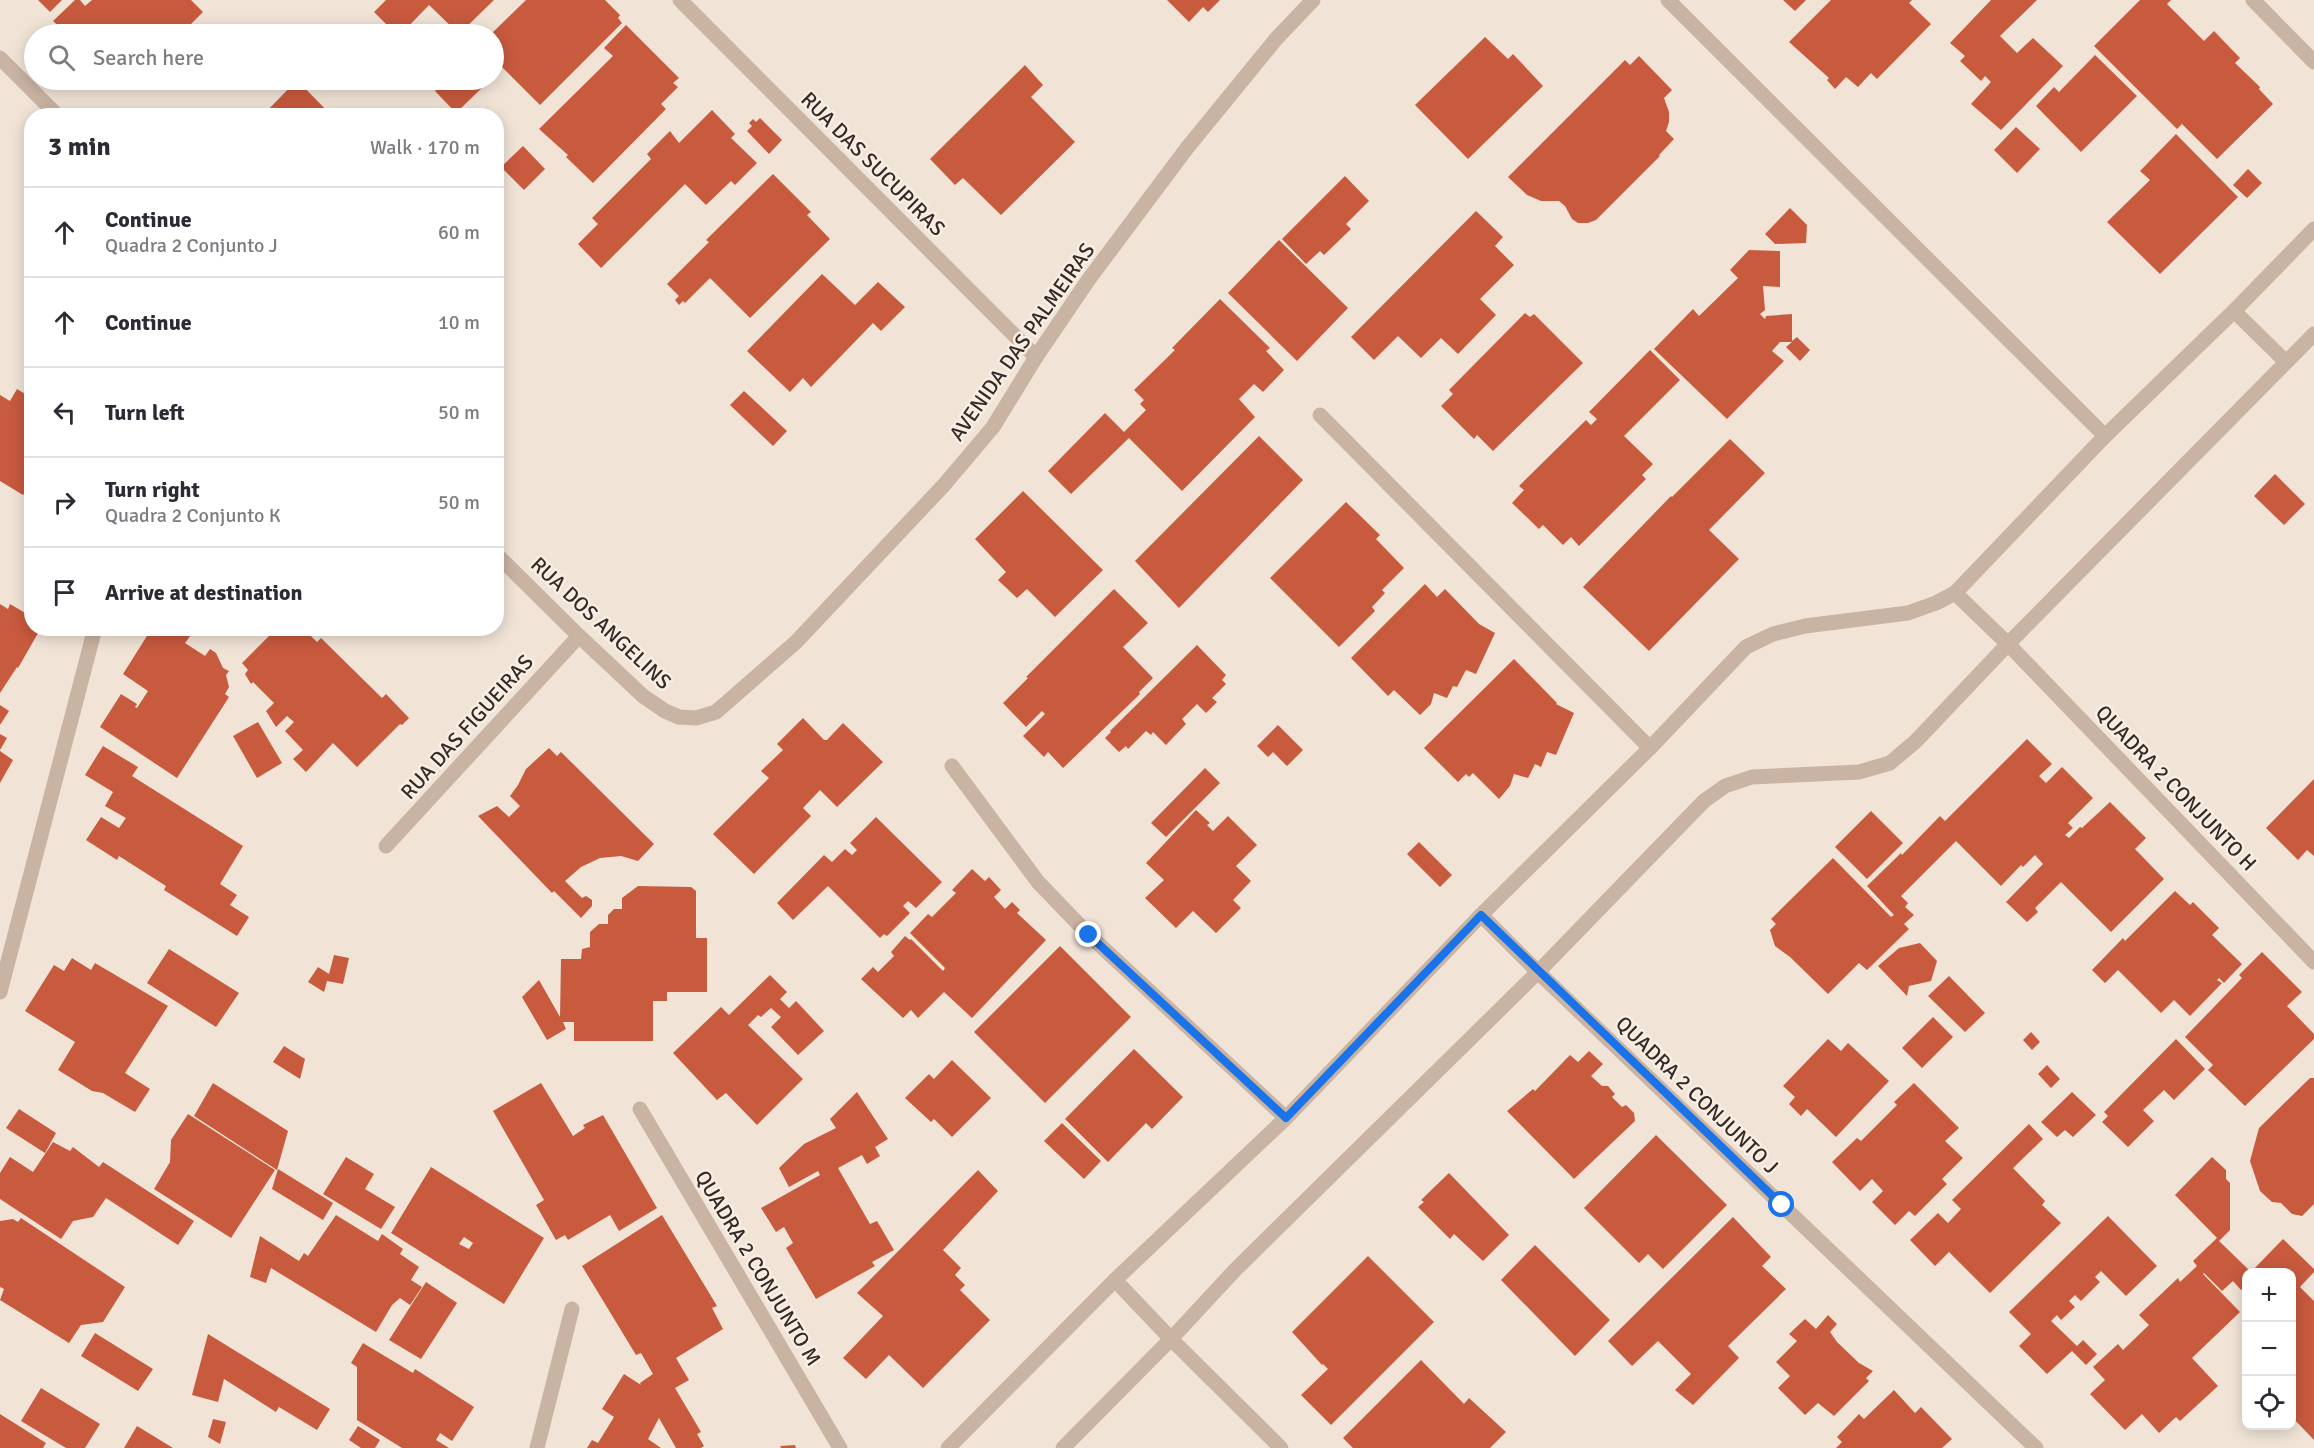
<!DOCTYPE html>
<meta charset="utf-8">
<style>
:root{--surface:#fff;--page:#f2f2f3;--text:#2b2b33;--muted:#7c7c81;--line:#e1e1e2}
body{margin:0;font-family:Signika,sans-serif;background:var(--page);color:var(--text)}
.controls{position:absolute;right:18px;bottom:18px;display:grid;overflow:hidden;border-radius:12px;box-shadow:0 3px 15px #0003}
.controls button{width:54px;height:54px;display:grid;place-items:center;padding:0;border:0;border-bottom:2px solid var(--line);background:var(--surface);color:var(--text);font:30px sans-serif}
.stop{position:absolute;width:18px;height:18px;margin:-14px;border:4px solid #1a73e8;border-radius:50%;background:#fff}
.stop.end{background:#1a73e8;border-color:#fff;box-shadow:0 2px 6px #0008}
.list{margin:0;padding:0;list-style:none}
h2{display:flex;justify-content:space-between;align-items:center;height:78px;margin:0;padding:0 24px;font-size:26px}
h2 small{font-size:20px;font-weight:400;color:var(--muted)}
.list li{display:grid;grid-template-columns:39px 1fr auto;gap:18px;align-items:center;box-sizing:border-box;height:90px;padding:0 24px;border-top:2px solid var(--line)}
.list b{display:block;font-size:22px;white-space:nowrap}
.list p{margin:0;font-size:20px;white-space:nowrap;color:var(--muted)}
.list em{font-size:20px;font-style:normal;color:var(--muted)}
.icon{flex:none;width:33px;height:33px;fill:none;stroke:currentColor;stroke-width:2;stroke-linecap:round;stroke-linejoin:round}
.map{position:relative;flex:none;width:2314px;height:1448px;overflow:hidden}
.search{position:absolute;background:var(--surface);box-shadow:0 3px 15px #0003;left:24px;top:24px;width:480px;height:66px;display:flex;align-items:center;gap:15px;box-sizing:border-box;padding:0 21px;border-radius:33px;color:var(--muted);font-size:22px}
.panel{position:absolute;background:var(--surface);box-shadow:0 3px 15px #0003;left:24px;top:108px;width:480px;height:528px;border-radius:24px}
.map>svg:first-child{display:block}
</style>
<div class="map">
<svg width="2314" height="1448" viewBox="0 0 2314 1448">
<rect width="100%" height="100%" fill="#f1e4d7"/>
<!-- building -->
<g fill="#c85a3e" fill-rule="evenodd">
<polygon points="38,0 62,0 50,12"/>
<polygon points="75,0 80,0 85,6 92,0 191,0 203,12 181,34 67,34 53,21"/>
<polygon points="386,0 494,0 459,34 429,5 401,34 396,34 374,12"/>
<polygon points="526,0 605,0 620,15 618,18 622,23 540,105 502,67 494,76 494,34 491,34"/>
<polygon points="1167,0 1220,0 1208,12 1203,7 1189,22"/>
<polygon points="1783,0 1806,0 1795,11"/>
<polygon points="1831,0 1912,0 1909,3 1931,24 1877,79 1871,73 1858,87 1846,77 1835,89 1827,80 1829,78 1789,42"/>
<polygon points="1991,0 2037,0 2000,36 2017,53 2033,38 2063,66 2001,130 1971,104 1991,82 1985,76 1981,81 1960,61 1965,56 1950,43"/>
<polygon points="2140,0 2171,0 2167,4 2204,41 2214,31 2240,58 2235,63 2260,87 2259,89 2273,104 2217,159 2182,124 2177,129 2094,46"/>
<polygon points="626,25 679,78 673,83 678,87 661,104 666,109 593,183 566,157 568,155 539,129 613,56 604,48"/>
<polygon points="1485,37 1508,59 1513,54 1543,86 1468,159 1415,105"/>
<polygon points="2095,55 2137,96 2081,152 2036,106 2054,87 2059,92"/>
<polygon points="1639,56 1672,90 1664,98 1669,112 1669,122 1666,131 1674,139 1659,155 1660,156 1596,220 1588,223 1578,223 1572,219 1565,206 1559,201 1541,201 1527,195 1508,177 1625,60 1630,65"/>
<polygon points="1025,65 1043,85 1031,97 1075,142 1001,215 963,178 955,185 930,159"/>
<polygon points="297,80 332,116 262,116"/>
<polygon points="446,80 490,80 456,113 435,91"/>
<polygon points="712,110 735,134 731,138 757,163 735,185 731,181 706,205 685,184 601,268 578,244 598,224 592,218 651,159 647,154 670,131 679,143"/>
<polygon points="760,118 782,140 769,154 747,131 752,126 749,123 753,119 756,122"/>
<polygon points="2016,127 2040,149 2017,173 1994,150"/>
<polygon points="2176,134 2238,197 2160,274 2107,222 2150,180 2140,171"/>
<polygon points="523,146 545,169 524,190 501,167"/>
<polygon points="2248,169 2262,183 2247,198 2233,185"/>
<polygon points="773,174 811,212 807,215 830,239 750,318 710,278 685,303 683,301 679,305 675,300 679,296 667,284 709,242 706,240"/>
<polygon points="1345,176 1369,201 1346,224 1351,229 1324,255 1320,251 1306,264 1282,239"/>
<polygon points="1790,208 1807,225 1806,243 1775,244 1765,234"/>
<polygon points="1476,211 1503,237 1495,246 1514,265 1480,299 1496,315 1458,354 1441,338 1421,358 1398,336 1374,360 1351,337"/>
<polygon points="1279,240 1348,308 1297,361 1228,293"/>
<polygon points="1749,250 1780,251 1780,287 1763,286 1765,310 1760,314 1765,319 1766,316 1792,314 1792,341 1797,337 1810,350 1800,361 1786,347 1792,342 1780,342 1772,351 1784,361 1727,419 1654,349 1693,309 1699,316 1738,278 1730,270"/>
<polygon points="822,274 855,305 878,282 905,307 881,331 873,323 811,387 803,378 790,392 747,351"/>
<polygon points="1220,299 1270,348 1266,351 1284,370 1263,392 1254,384 1239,399 1255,417 1182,491 1129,438 1071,494 1048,471 1105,413 1124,432 1146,410 1140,404 1144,400 1134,390 1175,350 1172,348"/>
<polygon points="1525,313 1530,317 1534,314 1583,363 1493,451 1477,435 1474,439 1441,406 1453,394 1449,390"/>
<polygon points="1650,350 1680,380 1624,436 1653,464 1642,475 1646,479 1579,546 1571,537 1563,545 1543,525 1539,529 1512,503 1524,490 1519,486 1586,420 1591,425 1597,419 1589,412"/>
<polygon points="17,389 32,398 32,481 23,495 0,481 0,395 10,401"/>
<polygon points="744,391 787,431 773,446 730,405"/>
<polygon points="1259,436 1303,480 1179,608 1135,561"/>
<polygon points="1730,439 1765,473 1709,530 1739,559 1649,651 1583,587 1671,496 1672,497"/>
<polygon points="2275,474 2305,504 2284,525 2254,496"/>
<polygon points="1023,491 1103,570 1055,617 1027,589 1017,598 1000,582 998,580 1006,572 975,539"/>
<polygon points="1346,502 1380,535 1376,539 1404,568 1382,590 1385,593 1372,607 1375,611 1339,647 1270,578"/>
<polygon points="1425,584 1437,597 1445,589 1479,624 1495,633 1476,674 1466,670 1457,687 1453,686 1447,698 1434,693 1431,704 1420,715 1394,690 1388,696 1351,658"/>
<polygon points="1114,589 1148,623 1123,647 1153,678 1139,692 1140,694 1063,768 1048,752 1044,757 1023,736 1045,714 1042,711 1026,727 1003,703 1028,678 1026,677"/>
<polygon points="0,604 8,609 10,604 32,617 32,628 41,628 18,668 17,667 0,693"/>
<polygon points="152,628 165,631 167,628 181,628 191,635 185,643 205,656 210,649 216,653 223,668 229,671 226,675 229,687 225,694 229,697 177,778 100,727 121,694 137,704 135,707 137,708 148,691 123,674"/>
<polygon points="277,628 303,628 317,642 321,638 382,698 386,694 409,718 402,725 400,724 357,767 333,743 306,772 293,759 303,750 285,731 294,722 287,716 276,727 266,711 274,703 253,682 251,684 245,674 248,670 242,663"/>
<polygon points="1197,645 1226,675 1222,680 1226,684 1212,698 1217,702 1206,713 1197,704 1182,719 1186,724 1166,745 1153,732 1151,735 1146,731 1128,749 1126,746 1119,752 1105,738 1111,732 1110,731"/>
<polygon points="1514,659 1557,703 1556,704 1574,713 1556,755 1547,752 1541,767 1535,764 1528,778 1514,774 1510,786 1499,799 1473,773 1469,777 1466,774 1458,782 1424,748"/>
<polygon points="0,705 9,711 0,725"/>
<polygon points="803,718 824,740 827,740 843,723 883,762 837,807 820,790 803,808 811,816 754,874 713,834 769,778 761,771 783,750 777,744"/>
<polygon points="258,722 282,763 257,778 233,736"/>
<polygon points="1278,725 1303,750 1287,766 1273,752 1268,757 1257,746"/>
<polygon points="0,734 7,738 0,750"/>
<polygon points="2027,739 2052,764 2039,776 2046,783 2062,767 2093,798 2068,823 2073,828 2065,835 2069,838 2080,827 2082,828 2110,802 2146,838 2135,849 2164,879 2111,932 2061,882 2035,908 2038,912 2027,922 2006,902 2043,864 2035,855 2023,867 2021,865 2001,886 1956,841 1901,896 1908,903 1905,907 1914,915 1904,924 1909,929 1867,970 1859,963 1828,994 1790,957 1775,946 1770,930 1776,924 1771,919 1833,858 1891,917 1894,915 1867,886 1901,853 1902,855 1940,816 1945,821"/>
<polygon points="103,746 138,767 132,776 243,846 220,884 237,895 230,905 249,917 237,936 164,890 166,886 119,856 117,860 86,840 101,817 119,828 126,818 105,806 113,792 85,775"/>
<polygon points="549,748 557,756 561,752 654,844 638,861 621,856 600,858 581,867 565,881 582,898 586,896 592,900 592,906 581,918 554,891 552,893 478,816 497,806 509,817 520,806 510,796 518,785 526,769"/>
<polygon points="0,751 13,760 0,783"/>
<polygon points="1205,768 1220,783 1166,837 1151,823"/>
<polygon points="2314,779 2314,856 2307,850 2298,860 2266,828"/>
<polygon points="1196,810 1210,823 1207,825 1213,831 1228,816 1257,845 1236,866 1251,881 1233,900 1241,908 1216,933 1193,911 1176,928 1145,898 1164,880 1146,863"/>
<polygon points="1871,811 1903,843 1867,879 1835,847"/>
<polygon points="876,817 942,882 916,908 908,901 903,906 910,913 887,936 884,934 880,938 828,886 793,920 777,903 824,855 832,862 845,849 852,855 857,850 850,843"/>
<polygon points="1419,842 1452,875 1440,887 1407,854"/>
<polygon points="972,869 985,881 989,877 1001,890 994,897 1005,909 1012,902 1020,910 1017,913 1046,940 972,1018 944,992 918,1018 911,1010 903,1018 861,979 873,967 878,972 894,956 891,952 905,936 910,940 911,939 943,971 945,968 910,933 928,914 932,917 956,893 952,890"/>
<polygon points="638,886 691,887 696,891 696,938 707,938 707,992 667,992 667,1001 653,1001 653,1041 574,1041 574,1022 563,1022 566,1029 547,1040 522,997 539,980 560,1017 561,959 581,959 582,949 590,947 590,932 599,924 608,924 608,915 614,909 622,909 622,898"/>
<polygon points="2175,891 2190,905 2193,902 2219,928 2212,935 2242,964 2224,983 2219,978 2217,980 2222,983 2190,1016 2174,1000 2161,1013 2118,970 2105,983 2092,970 2123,938 2125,941"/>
<polygon points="1920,943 1937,961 1931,981 1909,986 1907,996 1878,966 1899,948"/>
<polygon points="1060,946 1131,1017 1045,1103 974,1032"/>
<polygon points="169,949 239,993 216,1027 147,983"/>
<polygon points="2262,952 2302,992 2287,1006 2314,1034 2314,1039 2245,1106 2208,1070 2213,1065 2185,1037 2242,978 2239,975"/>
<polygon points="334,955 349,958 343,984 327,981 324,992 308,982 318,967 329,974"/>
<polygon points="72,958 91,970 95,963 168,1006 125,1073 150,1089 135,1112 103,1093 92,1091 58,1070 75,1042 25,1011 54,965 64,971"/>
<polygon points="770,975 787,992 780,999 789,1008 796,1001 824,1031 798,1055 771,1027 781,1017 771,1008 761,1017 758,1015 748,1025 803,1079 757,1125 726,1093 717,1100 673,1053 721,1007 729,1015"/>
<polygon points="1949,976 1985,1013 1965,1032 1928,996"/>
<polygon points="1933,1017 1953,1037 1922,1068 1902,1048"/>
<polygon points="2031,1032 2040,1042 2032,1050 2023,1040"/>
<polygon points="1828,1039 1841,1051 1848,1043 1889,1081 1836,1137 1807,1109 1801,1116 1789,1104 1795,1097 1783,1086"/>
<polygon points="2176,1039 2205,1069 2174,1100 2164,1090 2143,1110 2154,1121 2128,1147 2102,1122 2108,1116 2104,1112"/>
<polygon points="284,1046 305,1059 300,1079 273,1062"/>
<polygon points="1134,1049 1183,1097 1152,1129 1146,1123 1108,1162 1065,1119"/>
<polygon points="1589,1051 1603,1064 1591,1076 1602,1086 1608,1086 1615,1094 1612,1097 1622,1107 1626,1105 1634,1113 1635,1121 1574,1179 1507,1111 1533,1089 1535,1091 1570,1055 1578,1062"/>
<polygon points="952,1060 991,1098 952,1137 934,1119 931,1122 905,1098 929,1074 934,1079"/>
<polygon points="2047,1065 2060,1079 2051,1088 2038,1074"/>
<polygon points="2310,1078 2314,1078 2314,1204 2302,1216 2292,1214 2281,1203 2272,1202 2260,1191 2250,1161 2259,1128"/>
<polygon points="213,1083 288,1131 277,1170 194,1116"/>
<polygon points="541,1083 573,1136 585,1128 583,1125 603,1115 657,1208 619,1231 610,1215 568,1240 565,1235 556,1240 536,1205 544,1200 493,1111"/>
<polygon points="1914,1083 1959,1128 1945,1141 1963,1158 1942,1179 1947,1184 1915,1216 1909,1211 1895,1225 1872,1202 1883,1191 1872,1179 1860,1191 1832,1162 1857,1138 1861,1141 1897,1105 1894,1102"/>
<polygon points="857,1092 888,1139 875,1147 880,1156 867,1164 862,1155 838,1168 870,1224 877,1221 894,1250 872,1262 875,1266 816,1299 786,1248 793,1243 784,1227 776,1232 761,1208 820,1175 818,1171 789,1187 779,1168 804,1144 836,1128 830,1119"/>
<polygon points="2072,1092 2096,1115 2073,1137 2065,1130 2057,1137 2041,1122"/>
<polygon points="19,1109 56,1133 45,1153 6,1128"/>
<polygon points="188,1114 275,1170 231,1238 154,1189 170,1162 171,1140"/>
<polygon points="1062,1123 1101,1161 1084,1179 1044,1141"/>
<polygon points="2029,1124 2043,1139 2013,1168 2045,1201 2042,1205 2061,1223 1990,1293 1949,1252 1935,1266 1910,1240 1938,1213 1948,1223 1961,1209 1952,1200"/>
<polygon points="1656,1135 1727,1205 1663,1269 1648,1254 1639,1263 1584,1208"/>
<polygon points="53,1142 70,1151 73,1147 99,1167 103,1162 194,1221 178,1245 106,1198 93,1217 73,1221 61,1239 0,1199 0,1173 10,1157 33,1172"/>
<polygon points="346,1157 374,1174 365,1189 395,1207 381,1229 323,1194"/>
<polygon points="2212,1157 2226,1170 2226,1179 2230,1183 2230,1230 2219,1241 2251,1272 2283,1239 2314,1269 2314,1272 2300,1287 2314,1301 2314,1440 2292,1417 2292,1320 2295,1316 2292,1313 2292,1272 2247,1272 2246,1285 2241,1290 2233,1281 2222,1291 2204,1273 2203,1274 2240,1312 2192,1358 2218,1386 2180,1421 2176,1417 2159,1433 2142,1414 2125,1430 2090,1394 2105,1380 2093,1367 2118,1344 2123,1350 2149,1325 2139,1315 2178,1278 2180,1282 2197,1266 2193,1261 2217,1238 2175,1195"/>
<path d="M431 1167 544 1238 504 1304 391 1233ZM464 1237 473 1243 469 1249 459 1244Z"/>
<polygon points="278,1169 333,1203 323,1220 272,1189"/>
<polygon points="978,1170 998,1191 943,1250 961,1268 955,1275 965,1285 960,1290 990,1320 923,1388 889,1355 866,1379 843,1358 883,1316 857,1293"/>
<polygon points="1449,1173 1509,1235 1483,1261 1454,1234 1450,1239 1418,1207 1424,1202 1421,1200"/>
<polygon points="336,1215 378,1241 382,1234 403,1249 400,1254 419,1267 411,1280 422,1287 410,1305 400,1298 392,1305 376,1332 271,1268 266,1283 250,1277 260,1236 299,1261 304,1253 308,1256"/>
<polygon points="662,1215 717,1306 712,1308 723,1329 676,1358 689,1380 675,1388 701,1432 697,1434 704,1446 701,1448 676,1448 659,1418 648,1439 661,1448 587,1448 592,1440 598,1443 614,1417 602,1409 624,1374 641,1385 640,1383 653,1374 641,1353 636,1355 582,1266"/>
<polygon points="2108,1216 2157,1266 2126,1296 2101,1271 2095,1277 2100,1282 2081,1301 2075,1295 2069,1301 2075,1307 2061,1320 2057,1315 2051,1321 2077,1346 2083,1340 2097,1354 2086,1365 2072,1351 2047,1374 2019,1346 2031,1334 2009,1312"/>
<polygon points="1733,1217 1771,1257 1762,1266 1786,1289 1728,1346 1739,1358 1693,1405 1675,1390 1691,1374 1658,1341 1632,1366 1608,1341"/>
<polygon points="21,1218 125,1287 103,1322 81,1325 69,1343 0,1300 4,1289 0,1287 0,1221 13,1219 18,1222"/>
<polygon points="1535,1245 1610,1320 1575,1356 1501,1280"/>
<polygon points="1368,1256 1434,1322 1331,1425 1301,1395 1328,1369 1323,1364 1322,1365 1292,1332"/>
<polygon points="426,1282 457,1303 421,1359 389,1340"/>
<polygon points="1828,1315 1837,1324 1830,1332 1837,1342 1859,1363 1873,1371 1866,1378 1869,1381 1834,1416 1818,1403 1805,1415 1778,1388 1790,1376 1776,1362 1797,1341 1789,1334 1805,1319 1816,1329"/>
<polygon points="95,1333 153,1369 138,1391 81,1356"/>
<polygon points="208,1334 330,1409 317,1430 279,1407 276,1412 224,1379 218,1402 192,1395"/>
<polygon points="363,1343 413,1373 415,1369 474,1407 452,1441 440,1433 436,1440 449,1448 402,1448 357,1420 357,1367 351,1363"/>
<polygon points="1421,1360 1464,1404 1469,1398 1506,1432 1490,1448 1353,1448 1343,1438"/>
<polygon points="41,1388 100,1424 85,1448 66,1448 21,1421"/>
<polygon points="1894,1390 1915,1413 1921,1407 1952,1439 1942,1448 1836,1448 1842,1442 1837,1437 1859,1414 1864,1419"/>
<polygon points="0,1414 46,1443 43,1448 0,1448"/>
<polygon points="213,1419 226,1422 220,1444 208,1437"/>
<polygon points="137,1426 173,1448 124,1448"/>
<polygon points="358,1426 380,1440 375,1448 361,1448 349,1440"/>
<polygon points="795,1445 796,1448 781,1448 780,1446"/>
</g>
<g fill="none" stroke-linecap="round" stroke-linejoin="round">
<!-- minor -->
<g stroke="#c9b3a3" stroke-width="15">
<polyline points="680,0 1036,357"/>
<polyline points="1668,0 2105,436"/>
<polyline points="2253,0 2314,62"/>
<polyline points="0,58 58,116"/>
<polyline points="2234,311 2286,362"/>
<polyline points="1320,415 1650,748"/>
<polyline points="496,554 579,636 643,696 665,711 679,717 696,718 716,712 796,642 944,485 993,427 1036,357 1089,279 1187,148 1276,39 1313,0"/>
<polyline points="1955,593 2008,644 2314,962"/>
<polyline points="952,766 1038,882 1089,935 1286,1118"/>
<polyline points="386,846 579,636"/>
<polyline points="1481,915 1538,972 2036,1448"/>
<polyline points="0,992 95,628"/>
<polyline points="640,1109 840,1448"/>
<polyline points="1115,1280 1171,1339 1281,1448"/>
<polyline points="537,1448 572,1309"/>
<polyline points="948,1448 1115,1280 1286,1118 1481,915 1650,748 1746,647 1773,634 1805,626 1908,613 1936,603 1955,593 2105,436 2234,311 2314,229"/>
<polyline points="1063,1448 1171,1339 1236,1269 1538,972 1704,801 1725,786 1752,777 1859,772 1890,763 1916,741 2008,644 2314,334"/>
</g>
</g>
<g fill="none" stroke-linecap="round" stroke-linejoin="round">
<!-- route -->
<polyline stroke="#1a73e8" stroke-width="8" points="1089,935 1286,1118 1481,915 1782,1205"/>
</g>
<g text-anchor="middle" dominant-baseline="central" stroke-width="5" stroke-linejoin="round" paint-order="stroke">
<!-- street labels -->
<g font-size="21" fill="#342925" stroke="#f9eee3">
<text transform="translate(873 164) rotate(45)">RUA DAS SUCUPIRAS</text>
<text transform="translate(1022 342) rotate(-55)">AVENIDA DAS PALMEIRAS</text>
<text transform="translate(601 623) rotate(43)">RUA DOS ANGELINS</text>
<text transform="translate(467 727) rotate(-48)">RUA DAS FIGUEIRAS</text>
<text transform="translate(2176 788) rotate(46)">QUADRA 2 CONJUNTO H</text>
<text transform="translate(1697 1095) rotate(44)">QUADRA 2 CONJUNTO J</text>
<text transform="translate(758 1268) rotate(59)">QUADRA 2 CONJUNTO M</text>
</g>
</g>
</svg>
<div class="controls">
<button>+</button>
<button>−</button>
<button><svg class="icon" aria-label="locate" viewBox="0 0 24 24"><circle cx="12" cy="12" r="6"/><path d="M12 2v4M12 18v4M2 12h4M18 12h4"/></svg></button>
</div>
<div class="stop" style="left:1782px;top:1205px"></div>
<div class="stop end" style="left:1089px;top:935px"></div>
<div class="search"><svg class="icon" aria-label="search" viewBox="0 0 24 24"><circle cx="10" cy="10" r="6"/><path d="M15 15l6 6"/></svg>Search here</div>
<section class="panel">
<h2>3 min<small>Walk · 170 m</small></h2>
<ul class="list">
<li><svg class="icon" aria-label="ahead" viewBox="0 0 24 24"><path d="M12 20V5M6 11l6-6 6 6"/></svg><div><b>Continue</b><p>Quadra 2 Conjunto J</p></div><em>60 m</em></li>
<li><svg class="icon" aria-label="ahead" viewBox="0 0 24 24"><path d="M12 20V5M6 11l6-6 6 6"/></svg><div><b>Continue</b></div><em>10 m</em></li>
<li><svg class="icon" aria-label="left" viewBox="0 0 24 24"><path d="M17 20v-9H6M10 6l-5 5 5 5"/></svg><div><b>Turn left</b></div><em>50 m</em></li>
<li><svg class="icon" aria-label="right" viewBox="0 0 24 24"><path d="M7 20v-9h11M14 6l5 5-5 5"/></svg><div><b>Turn right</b><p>Quadra 2 Conjunto K</p></div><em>50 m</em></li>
<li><svg class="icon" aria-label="arrive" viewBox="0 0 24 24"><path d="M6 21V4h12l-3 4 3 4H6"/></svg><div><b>Arrive at destination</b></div></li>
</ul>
</section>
</div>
